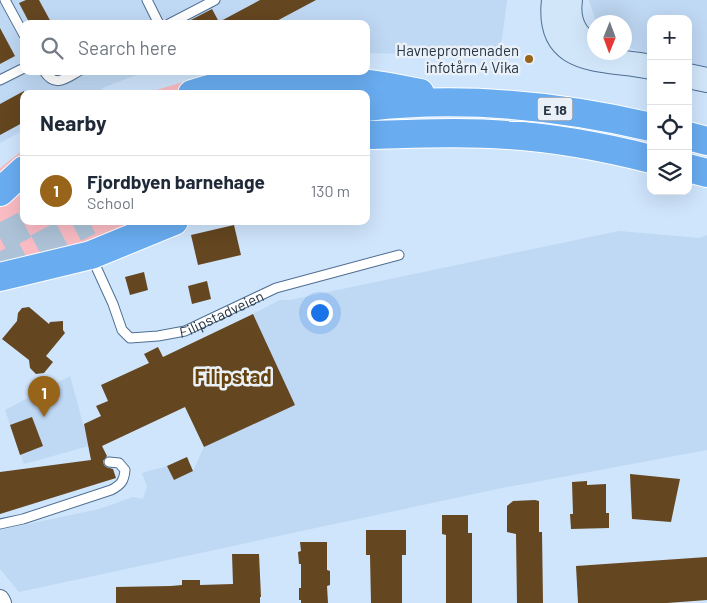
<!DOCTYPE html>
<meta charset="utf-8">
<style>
:root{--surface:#fff;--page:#f6f6f7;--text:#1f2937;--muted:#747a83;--line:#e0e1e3;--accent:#98641a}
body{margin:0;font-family:Barlow,sans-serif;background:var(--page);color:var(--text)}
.controls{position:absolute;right:15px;top:15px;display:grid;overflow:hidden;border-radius:10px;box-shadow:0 5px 20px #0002}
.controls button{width:45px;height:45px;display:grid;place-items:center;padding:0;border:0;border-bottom:1px solid var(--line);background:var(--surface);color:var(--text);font:25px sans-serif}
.compass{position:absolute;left:587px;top:15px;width:45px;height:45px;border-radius:50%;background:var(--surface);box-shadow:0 5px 20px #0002;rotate:181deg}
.you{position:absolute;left:319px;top:312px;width:18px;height:18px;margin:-12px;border:4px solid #fff;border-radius:50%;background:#1a73e8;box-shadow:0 0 0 8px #1a73e833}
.badge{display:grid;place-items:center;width:32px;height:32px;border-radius:50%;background:var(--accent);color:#fff;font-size:16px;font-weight:700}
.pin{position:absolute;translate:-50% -41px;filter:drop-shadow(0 1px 2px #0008)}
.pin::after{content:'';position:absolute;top:26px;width:18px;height:15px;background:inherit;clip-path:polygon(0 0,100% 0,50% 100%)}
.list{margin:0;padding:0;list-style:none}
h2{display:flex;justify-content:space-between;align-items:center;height:65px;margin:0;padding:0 20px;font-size:21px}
h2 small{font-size:16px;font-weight:400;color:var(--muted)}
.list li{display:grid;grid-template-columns:32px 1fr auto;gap:15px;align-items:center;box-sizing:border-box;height:70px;padding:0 20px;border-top:1px solid var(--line)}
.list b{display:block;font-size:19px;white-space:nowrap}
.list p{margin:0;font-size:16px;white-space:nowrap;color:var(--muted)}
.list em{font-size:16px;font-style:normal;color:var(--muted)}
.icon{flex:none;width:28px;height:28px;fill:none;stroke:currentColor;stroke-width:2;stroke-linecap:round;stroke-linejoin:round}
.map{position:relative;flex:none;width:707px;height:603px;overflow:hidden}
.search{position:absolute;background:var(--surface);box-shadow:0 5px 20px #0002;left:20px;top:20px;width:350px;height:55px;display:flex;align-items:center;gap:12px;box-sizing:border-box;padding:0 18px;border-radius:10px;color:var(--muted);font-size:19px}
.panel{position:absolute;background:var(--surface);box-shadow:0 5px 20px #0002;left:20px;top:90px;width:350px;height:135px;border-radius:10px}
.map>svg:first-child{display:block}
</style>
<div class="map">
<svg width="707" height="603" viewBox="0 0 707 603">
<rect width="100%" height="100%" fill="#cfe5fc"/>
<!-- built -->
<g fill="#bfd8f3">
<polygon points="0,0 507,0 501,46 490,56 366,53 366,24 24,24 24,71 147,71 107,86 92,94 24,94 24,130 0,143"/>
<polygon points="589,0 707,0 707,70 688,65 688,19 651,19 651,56 625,46 624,22 596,22"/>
<polygon points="619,231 700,238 707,235 707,450 497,489 19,592 0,569 0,530 99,509 133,497 143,499 147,486 142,473 167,466 193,471 204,447 253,314 280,300 290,300"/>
<polygon points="70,376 89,446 24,464 5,410"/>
</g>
<!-- green -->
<g fill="#fabbc3">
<polygon points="203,76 204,83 170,94 143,94"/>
<polygon points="24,149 24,161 0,181 0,168"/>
<polygon points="24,179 24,221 136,221 139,229 0,273 0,202"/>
</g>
<!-- building -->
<g fill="#644620">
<polygon points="26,0 39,0 52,24 30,24 19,3"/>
<polygon points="260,0 316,0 271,24 183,24 212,9 219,22"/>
<polygon points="0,28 15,56 0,64"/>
<polygon points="24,91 24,122 0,135 0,104"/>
<polygon points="234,225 241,255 198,265 191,235"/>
<polygon points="144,272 148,290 130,295 125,277"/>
<polygon points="207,281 211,299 192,304 188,286"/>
<polygon points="29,307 49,324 50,322 63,321 63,330 65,333 46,356 53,362 44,373 36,374 30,368 29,360 2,339 17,321 18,313 22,308"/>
<polygon points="253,314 295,405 204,447 185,407 102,446 107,456 103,461 104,465 106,467 113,469 116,478 0,514 0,472 91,460 84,424 101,416 96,406 108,401 101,385 149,363 144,354 158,347 163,357"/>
<polygon points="32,417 43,446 20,455 10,425"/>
<polygon points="187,457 193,471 174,480 167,466"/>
<polygon points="630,474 680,479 671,522 632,519"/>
<polygon points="587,481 587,485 606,484 606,513 609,513 609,528 571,529 570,514 573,514 572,482"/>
<polygon points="535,500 539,501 539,532 542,532 543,603 517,603 516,534 507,532 507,506 513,501"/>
<polygon points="442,515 468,515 468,533 472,533 472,603 446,603 446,535 442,534"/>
<polygon points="366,530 406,530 406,555 402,555 402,603 371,603 370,555 366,555"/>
<polygon points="300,542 327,542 327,570 330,571 330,585 327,586 328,603 301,603 301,600 299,600 299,588 301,588 301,564 299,564 298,552 301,551"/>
<polygon points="232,554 259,554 261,597 260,597 260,603 116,603 116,587 171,586 182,585 182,580 200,580 200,585 233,584"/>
<polygon points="707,557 707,600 667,603 578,603 576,566"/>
</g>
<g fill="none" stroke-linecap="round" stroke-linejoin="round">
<!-- highway-tunnel -->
<g stroke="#adc2d7" stroke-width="28" stroke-dasharray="28 14" stroke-linecap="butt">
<polyline points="0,238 32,221"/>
<polyline points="0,267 89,221"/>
</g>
<!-- lane casing -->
<g stroke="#4e6f92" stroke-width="11">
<g id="lane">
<polyline points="5,0 24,35"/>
<polyline points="147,0 159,24"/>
<polyline points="169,24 215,0"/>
<path d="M44 71C55 88 65 79 79 71"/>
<polyline points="0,80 24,68"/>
<path id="s1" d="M92 258 113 304 122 330 130 338 158 336 185 331 276 288 399 255"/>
<path d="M0 524 23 519 111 490C121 485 124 481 125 470L119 463 109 462"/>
</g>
</g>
<!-- street casing -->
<g stroke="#4e6f92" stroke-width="20">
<polyline id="street" points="0,599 2,603"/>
</g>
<!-- secondary casing -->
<g stroke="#4e6f92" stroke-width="26">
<g id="secondary">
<path d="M554 0C546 68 605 57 651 67"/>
<path d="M570 0C567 21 575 38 594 47"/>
<polyline points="688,76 707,80"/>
</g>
</g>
<!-- highway casing -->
<g stroke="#fff" stroke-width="30">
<g id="highway">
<path d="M192 94C262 71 350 77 420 93"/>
<path d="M366 107C462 96 557 105 651 127"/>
<path d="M366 135C413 134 461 131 508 135 556 138 604 147 651 159"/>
<polyline points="688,136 707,141"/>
<polyline points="688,168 707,173"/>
<polyline points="0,192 24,170"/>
<polyline points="0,277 91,255 174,221"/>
</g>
</g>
<!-- lane -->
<use href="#lane" stroke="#fff" stroke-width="9"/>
<!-- street -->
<use href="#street" stroke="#fff" stroke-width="18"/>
<!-- secondary -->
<use href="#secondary" stroke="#d2e6fa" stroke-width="24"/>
<!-- highway -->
<use href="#highway" stroke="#69acf0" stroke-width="28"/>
</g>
<!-- markers -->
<circle fill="#98641a" stroke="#e9f0f8" stroke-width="2" cx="529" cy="59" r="5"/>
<g text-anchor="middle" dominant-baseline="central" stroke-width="5" stroke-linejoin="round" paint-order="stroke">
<!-- shield labels -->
<rect fill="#e9f0f8" stroke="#606d7a" stroke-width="1" x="537.5" y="97.5" width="35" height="23" rx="4"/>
<g font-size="14" font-weight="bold" fill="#263544">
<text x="555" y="109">E 18</text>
</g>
<!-- poi labels -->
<g font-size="15" fill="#263544" stroke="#e9f0f8" text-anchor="end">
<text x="519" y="50">Havnepromenaden<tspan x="519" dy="17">infotårn 4 Vika</tspan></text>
</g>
<!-- street labels -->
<g font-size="15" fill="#263544" stroke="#e9f0f8">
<text stroke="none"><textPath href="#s1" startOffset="185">Filipstadveien</textPath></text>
</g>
<!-- district labels -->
<g font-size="20" font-weight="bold" fill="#65410e" stroke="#e9f0f8">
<text x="233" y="376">Filipstad</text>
</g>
</g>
</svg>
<div class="controls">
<button>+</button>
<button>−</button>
<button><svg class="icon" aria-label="locate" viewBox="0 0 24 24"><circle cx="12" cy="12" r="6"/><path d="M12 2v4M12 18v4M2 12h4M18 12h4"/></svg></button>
<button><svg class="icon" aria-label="layers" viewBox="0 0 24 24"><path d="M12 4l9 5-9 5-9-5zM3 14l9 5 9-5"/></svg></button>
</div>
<svg class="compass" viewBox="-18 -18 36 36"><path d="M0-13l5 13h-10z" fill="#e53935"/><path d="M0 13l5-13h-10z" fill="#747a83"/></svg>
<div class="you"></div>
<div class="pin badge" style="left:44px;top:417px">1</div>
<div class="search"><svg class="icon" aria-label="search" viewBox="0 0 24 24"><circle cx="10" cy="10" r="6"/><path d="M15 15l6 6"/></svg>Search here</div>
<section class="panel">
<h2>Nearby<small></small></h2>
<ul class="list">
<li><span class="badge">1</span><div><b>Fjordbyen barnehage</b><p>School</p></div><em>130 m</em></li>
</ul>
</section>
</div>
